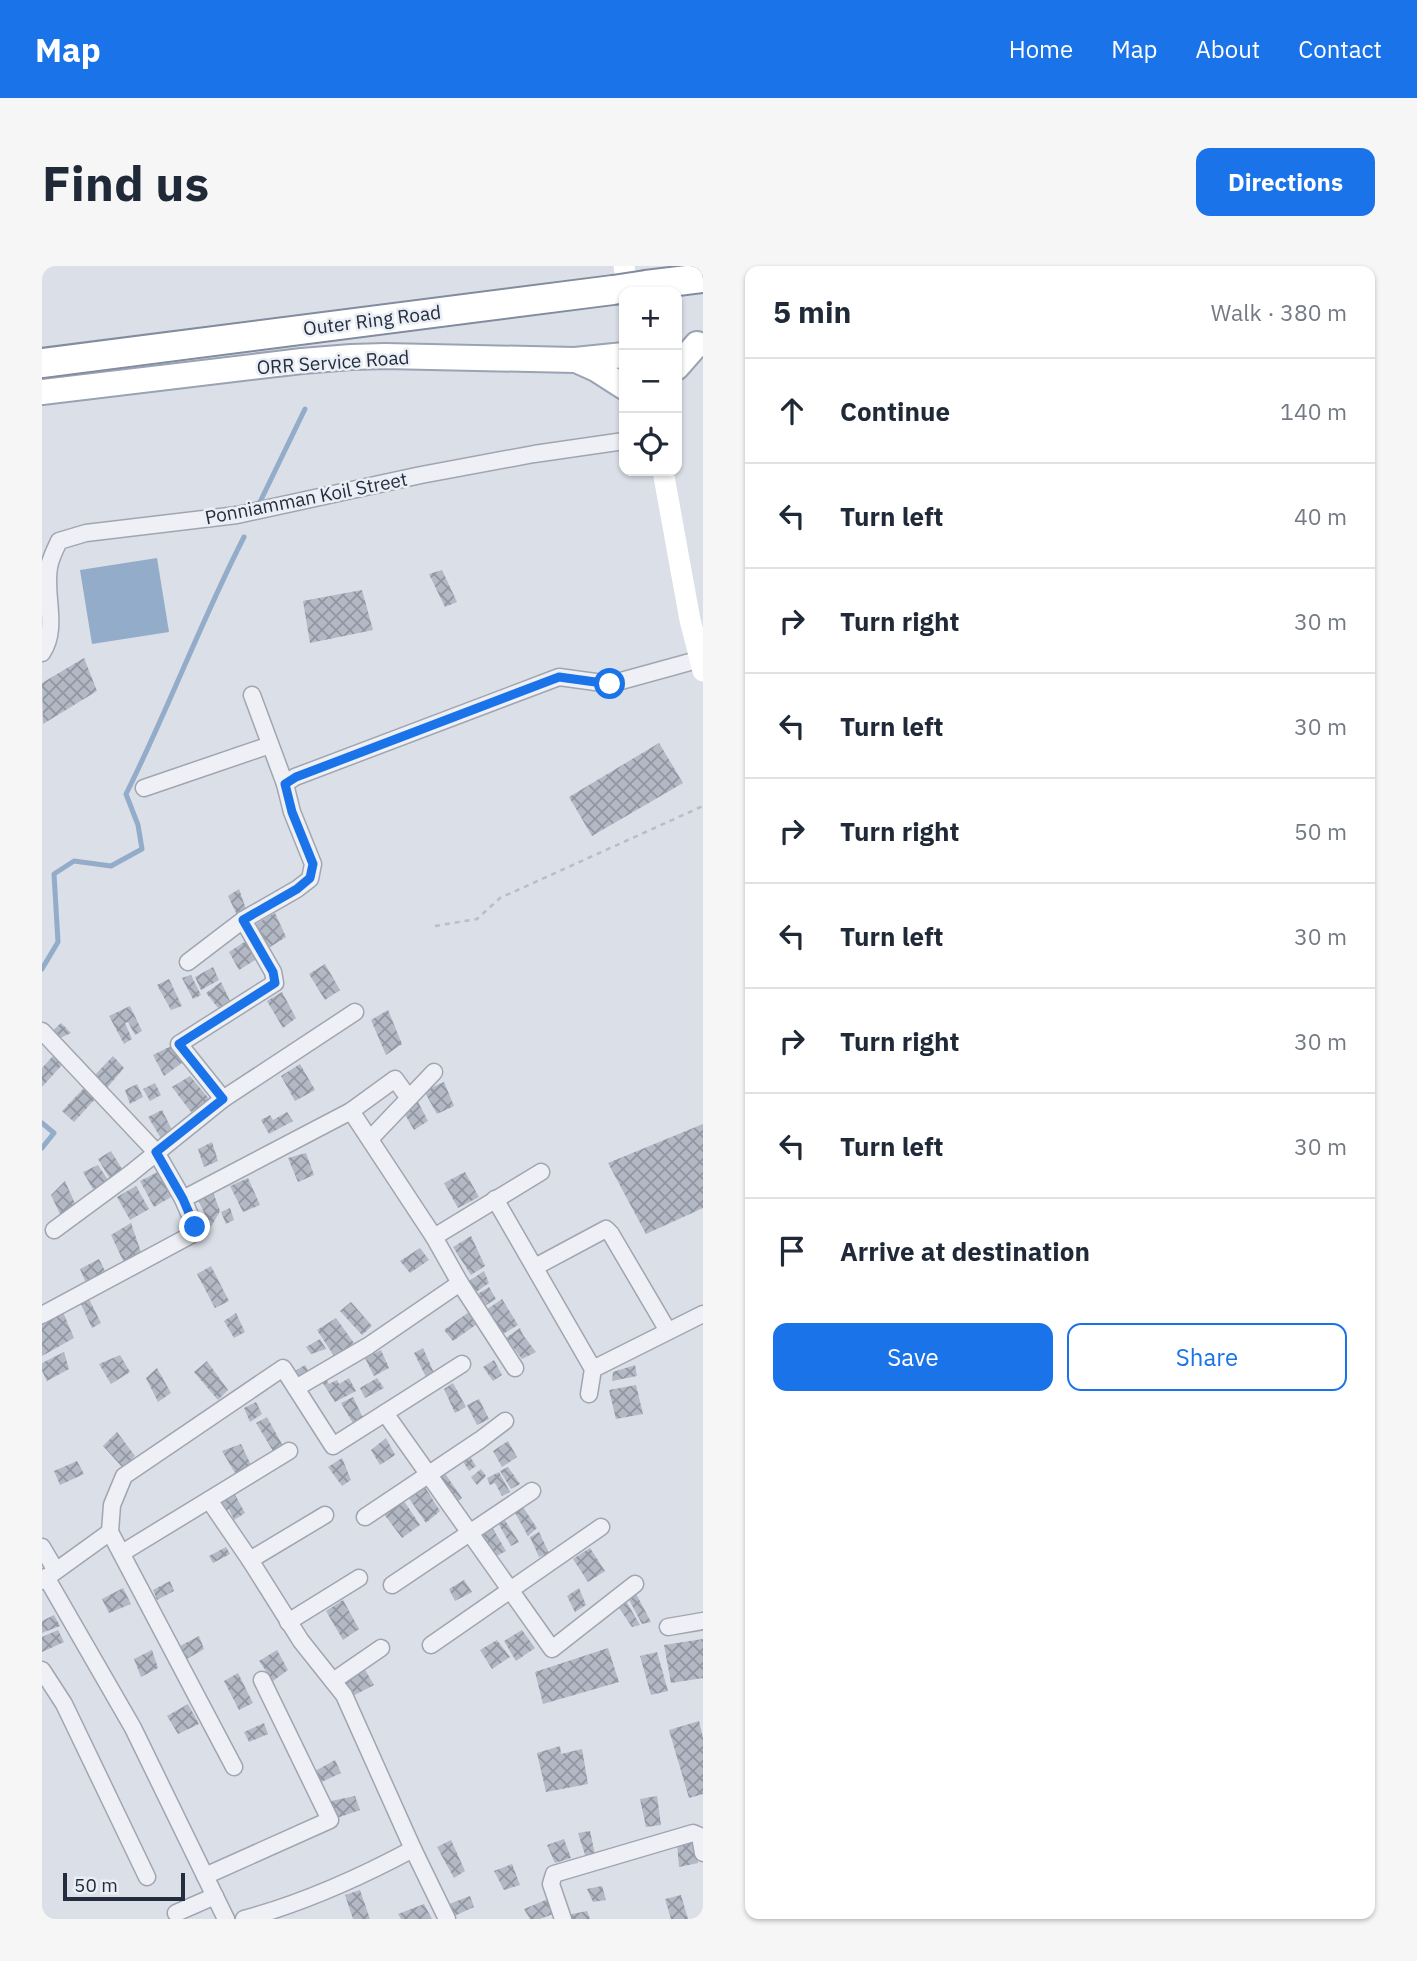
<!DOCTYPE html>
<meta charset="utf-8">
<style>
:root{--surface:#fff;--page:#f6f6f7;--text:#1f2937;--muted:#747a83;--line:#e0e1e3;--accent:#1a73e8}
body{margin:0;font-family:"IBM Plex Sans",sans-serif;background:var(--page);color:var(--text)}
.controls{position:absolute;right:21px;top:21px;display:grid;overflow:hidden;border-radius:14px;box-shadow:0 2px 5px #0004}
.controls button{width:63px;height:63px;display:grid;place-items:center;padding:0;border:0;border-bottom:2px solid var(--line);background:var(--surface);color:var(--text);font:35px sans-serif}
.scale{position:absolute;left:21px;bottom:18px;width:122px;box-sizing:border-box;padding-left:7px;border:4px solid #242d3e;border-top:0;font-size:19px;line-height:24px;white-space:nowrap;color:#242d3e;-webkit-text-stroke:5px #eaeef5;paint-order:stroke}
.stop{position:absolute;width:21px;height:21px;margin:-16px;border:5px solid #1a73e8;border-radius:50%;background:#fff}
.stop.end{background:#1a73e8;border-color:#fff;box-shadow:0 2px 7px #0008}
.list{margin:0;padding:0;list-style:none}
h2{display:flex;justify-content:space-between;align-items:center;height:91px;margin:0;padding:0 28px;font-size:30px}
h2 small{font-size:23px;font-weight:400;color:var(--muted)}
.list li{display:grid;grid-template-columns:46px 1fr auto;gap:21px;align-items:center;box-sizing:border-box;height:105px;padding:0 28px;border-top:2px solid var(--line)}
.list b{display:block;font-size:26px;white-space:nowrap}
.list em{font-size:23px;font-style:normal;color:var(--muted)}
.actions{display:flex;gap:14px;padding:21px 28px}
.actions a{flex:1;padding:16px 0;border:2px solid var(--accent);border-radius:14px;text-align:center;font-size:24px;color:var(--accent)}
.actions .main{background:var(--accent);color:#fff}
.icon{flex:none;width:38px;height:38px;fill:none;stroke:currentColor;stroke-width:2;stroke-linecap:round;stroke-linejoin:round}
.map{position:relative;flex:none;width:661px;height:1653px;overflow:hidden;border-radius:14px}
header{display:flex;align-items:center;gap:42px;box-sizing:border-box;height:98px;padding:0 35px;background:var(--accent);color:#fff}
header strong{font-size:33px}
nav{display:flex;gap:38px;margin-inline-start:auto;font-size:24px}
.intro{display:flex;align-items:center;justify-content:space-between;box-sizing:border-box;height:168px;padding:0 42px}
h1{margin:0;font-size:49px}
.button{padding:18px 32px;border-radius:14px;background:var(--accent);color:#fff;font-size:24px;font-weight:700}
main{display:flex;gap:42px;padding:0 42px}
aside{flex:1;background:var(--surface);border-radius:14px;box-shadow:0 2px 5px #0004}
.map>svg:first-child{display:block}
</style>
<header>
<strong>Map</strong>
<nav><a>Home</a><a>Map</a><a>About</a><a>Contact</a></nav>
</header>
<div class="intro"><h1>Find us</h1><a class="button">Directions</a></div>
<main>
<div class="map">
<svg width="661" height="1653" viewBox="0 0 661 1653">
<defs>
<pattern id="building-cross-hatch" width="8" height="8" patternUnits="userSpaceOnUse" patternTransform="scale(1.75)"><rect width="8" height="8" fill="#b2b8c4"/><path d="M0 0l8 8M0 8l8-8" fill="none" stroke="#9196a1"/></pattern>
</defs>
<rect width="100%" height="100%" fill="#dbdfe7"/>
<!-- water -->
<polygon fill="#93acca" points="115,292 127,366 50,378 38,304"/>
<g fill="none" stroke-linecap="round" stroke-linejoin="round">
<!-- stream -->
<g stroke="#93acca" stroke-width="5">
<polyline points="217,238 263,143"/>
<path d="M0 703 16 676 12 608 32 595 69 600 100 583 96 559 84 528C126 444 159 355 202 271"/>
<polyline points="0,857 12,867 0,882"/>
</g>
</g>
<!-- building -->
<g fill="url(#building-cross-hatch)">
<polygon points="400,304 415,336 403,341 387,308"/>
<polygon points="320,324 331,364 268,377 261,335"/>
<polygon points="42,392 55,425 1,458 0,417"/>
<polygon points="617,477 641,517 550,570 527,531"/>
<polygon points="197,623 205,646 196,651 186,630"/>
<polygon points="233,647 244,671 225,683 214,658"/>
<polygon points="207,673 218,691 197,704 187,686"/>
<polygon points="283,698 298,724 283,734 267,708"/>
<polygon points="171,701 177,714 159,724 153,711"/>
<polygon points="149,709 159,729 151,733 140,712"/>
<polygon points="127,713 140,740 129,744 115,719"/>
<polygon points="179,716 189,737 177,743 164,727"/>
<polygon points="240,726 254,752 241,762 225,735"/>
<polygon points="88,740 100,765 93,769 86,756 83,757 90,773 82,778 67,750"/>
<polygon points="346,744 360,778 344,789 329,754"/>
<polygon points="19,757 29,767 16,773 8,767"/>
<polygon points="129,780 140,797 122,810 111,789"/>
<polygon points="11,790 20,799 0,821 0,802"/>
<polygon points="71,790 82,802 64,823 52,810"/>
<polygon points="258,798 273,824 253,835 239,810"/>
<polygon points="148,810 168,834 149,846 130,821"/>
<polygon points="402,816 412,840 395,848 382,825"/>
<polygon points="113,817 119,829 108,835 101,823"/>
<polygon points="95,818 101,831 88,838 83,824"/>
<polygon points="42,822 54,832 32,856 20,845"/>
<polygon points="375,834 386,855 372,864 362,847"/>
<polygon points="120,844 132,868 120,874 106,851"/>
<polygon points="245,846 251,855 227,868 219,854 228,849 231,854"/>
<polygon points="661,858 661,942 604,968 566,897"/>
<polygon points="170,876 176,895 162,901 156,883"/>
<polygon points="69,885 83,908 70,916 56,893"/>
<polygon points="264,887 272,909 256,916 246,892"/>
<polygon points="56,899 68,917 51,923 41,906"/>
<polygon points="116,906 129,931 112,941 98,915"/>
<polygon points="423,906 437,931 416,942 402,917"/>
<polygon points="206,912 218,939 201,946 188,920"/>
<polygon points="23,915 34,940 18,948 9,929"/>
<polygon points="94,920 107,943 88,954 75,931"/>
<polygon points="171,926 178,945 169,961 156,934"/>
<polygon points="188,942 192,954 184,958 179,946"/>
<polygon points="89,957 101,992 84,1001 69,969"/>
<polygon points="429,970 443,1000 429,1009 411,981"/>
<polygon points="378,982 387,994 368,1007 358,995"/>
<polygon points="57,993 65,1009 45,1019 38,1003"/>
<polygon points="169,1000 187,1035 173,1042 155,1008"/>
<polygon points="442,1005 447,1017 433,1027 427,1015"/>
<polygon points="447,1021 454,1033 441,1041 434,1029"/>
<polygon points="45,1029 59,1057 50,1062 37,1034"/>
<polygon points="460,1033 476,1059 461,1068 444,1044"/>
<polygon points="309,1036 330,1060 320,1069 298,1045"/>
<polygon points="21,1046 32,1072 0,1090 0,1056"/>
<polygon points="427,1046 435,1058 411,1075 402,1064"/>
<polygon points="194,1047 203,1066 192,1072 182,1055"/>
<polygon points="294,1052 312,1077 292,1090 275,1064"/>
<polygon points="478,1062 481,1069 494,1086 480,1093 464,1072"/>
<polygon points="278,1073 284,1083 269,1088 264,1081"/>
<polygon points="381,1082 392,1107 384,1111 372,1087"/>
<polygon points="339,1084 347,1102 332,1110 323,1092"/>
<polygon points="22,1086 27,1103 5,1115 0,1105 0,1097"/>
<polygon points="78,1089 88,1106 69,1118 57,1098"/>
<polygon points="452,1094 460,1109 451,1115 441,1101"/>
<polygon points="165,1095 186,1124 176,1134 152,1106"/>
<polygon points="263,1099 269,1109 254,1118 248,1108"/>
<polygon points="593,1099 595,1110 570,1115 571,1106"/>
<polygon points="115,1102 129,1127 116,1136 104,1112"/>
<polygon points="307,1112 314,1125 293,1136 280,1116 284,1113 287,1118 295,1114 297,1118"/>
<polygon points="335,1112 342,1122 323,1132 318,1122"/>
<polygon points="411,1117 424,1141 413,1147 402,1123"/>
<polygon points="594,1119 601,1148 574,1153 567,1124"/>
<polygon points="311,1131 321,1152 312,1159 299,1137"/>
<polygon points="437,1133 447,1153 435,1159 425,1139"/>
<polygon points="214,1136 220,1148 208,1156 202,1142"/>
<polygon points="225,1151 241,1180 231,1185 214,1157"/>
<polygon points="75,1166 93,1190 81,1202 61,1180"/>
<polygon points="344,1172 353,1189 338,1199 329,1184"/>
<polygon points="466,1175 475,1191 460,1201 451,1185"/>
<polygon points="199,1178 209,1199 193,1207 180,1185"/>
<polygon points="427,1189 434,1200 427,1205 420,1194"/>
<polygon points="300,1192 309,1214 300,1220 286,1201"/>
<polygon points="35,1195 42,1208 18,1219 12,1205"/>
<polygon points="466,1201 478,1218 469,1223 458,1205"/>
<polygon points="439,1203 444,1210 435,1219 429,1211"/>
<polygon points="402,1206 420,1232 412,1238 393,1210"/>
<polygon points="457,1206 468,1226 460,1230 453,1217 448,1219 445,1212"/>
<polygon points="381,1218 398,1245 384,1257 364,1228"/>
<polygon points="191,1225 203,1247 192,1254 187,1243 180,1248 173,1235"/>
<polygon points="360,1232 378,1259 360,1272 342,1248"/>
<polygon points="481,1241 495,1262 486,1270 472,1245"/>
<polygon points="462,1253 477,1276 469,1280 456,1257"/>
<polygon points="450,1261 464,1285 449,1293 434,1271"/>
<polygon points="497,1266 507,1287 497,1291 488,1271"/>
<polygon points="184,1281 188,1288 171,1297 167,1290"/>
<polygon points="548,1282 563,1305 546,1316 531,1293"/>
<polygon points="422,1314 430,1326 413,1335 407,1323"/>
<polygon points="128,1315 132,1325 115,1334 111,1324"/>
<polygon points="81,1322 89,1338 67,1347 60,1333"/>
<polygon points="537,1322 544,1339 533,1346 525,1330"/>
<polygon points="593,1326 609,1356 600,1358 585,1330"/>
<polygon points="301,1334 317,1363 301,1374 284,1345"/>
<polygon points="584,1335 598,1359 590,1361 575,1339"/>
<polygon points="12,1349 18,1360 0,1367 0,1355"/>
<polygon points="16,1364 22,1376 0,1386 0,1371"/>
<polygon points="480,1364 493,1382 474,1395 462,1375"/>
<polygon points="157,1370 162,1383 143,1394 136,1381"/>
<polygon points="661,1373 661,1412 629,1417 622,1379"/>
<polygon points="455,1374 468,1391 450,1403 438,1384"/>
<polygon points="566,1382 577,1416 501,1438 493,1406"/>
<polygon points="110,1384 116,1402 99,1411 92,1393"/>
<polygon points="235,1384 246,1404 231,1415 217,1395"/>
<polygon points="615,1386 626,1425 609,1429 598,1390"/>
<polygon points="322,1402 332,1419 303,1434 292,1419"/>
<polygon points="196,1407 211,1437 197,1444 182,1415"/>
<polygon points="146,1438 157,1458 136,1468 125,1450"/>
<polygon points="657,1455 661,1472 661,1528 647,1532 627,1464"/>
<polygon points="222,1457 226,1468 207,1476 202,1466"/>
<polygon points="518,1480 519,1488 540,1483 546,1518 504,1526 495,1487"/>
<polygon points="293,1494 299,1507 271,1520 266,1509"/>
<polygon points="313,1530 318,1544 295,1552 289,1535"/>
<polygon points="615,1530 619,1559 604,1561 598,1533"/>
<polygon points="548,1565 554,1593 545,1595 536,1567"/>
<polygon points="522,1573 529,1592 513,1597 505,1579"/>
<polygon points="409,1574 423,1605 412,1612 395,1581"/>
<polygon points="651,1574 656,1597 637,1601 635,1577"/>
<polygon points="470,1598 478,1619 462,1624 452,1605"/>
<polygon points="560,1620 564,1634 551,1636 545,1623"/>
<polygon points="318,1624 328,1653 311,1653 303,1629"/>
<polygon points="639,1629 646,1653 629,1653 623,1633"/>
<polygon points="428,1630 432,1641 408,1652 402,1640"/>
<polygon points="506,1633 511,1648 498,1653 488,1653 482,1643"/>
<polygon points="382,1638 390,1653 359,1653 356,1648"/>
<polygon points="545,1645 548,1653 526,1653 525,1649"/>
</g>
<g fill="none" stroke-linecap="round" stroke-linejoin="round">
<!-- street casing -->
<g stroke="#a0a6b1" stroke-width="19">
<g id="street">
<path d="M0 387C18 360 0 325 8 297 10 289 14 282 17 275L44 267 195 249 379 209 492 188 582 175"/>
<polyline points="210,429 243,518"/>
<polyline points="102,522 228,479"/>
<polyline points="146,696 201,654 255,623 268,613 271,598 250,546 243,518 253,511 517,411 568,418 659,393"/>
<polyline points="0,765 114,886 141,933 153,961 149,969 0,1049"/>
<polyline points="181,833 137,778 233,717 231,706 201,654"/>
<polyline points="309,845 392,971 418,1017 473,1102"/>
<polyline points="328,873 392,806"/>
<polyline points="141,933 309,845 353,813 366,831"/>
<polyline points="453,933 551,1103"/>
<polyline points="12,964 88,908 181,833 313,746"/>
<polyline points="392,971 499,906"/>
<polyline points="493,1001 564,963 569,968 626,1065"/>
<polyline points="254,1122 326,1080 418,1017"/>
<polyline points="547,1128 551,1103 661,1048"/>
<polyline points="343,1147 510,1383 593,1318"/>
<polyline points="167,1234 208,1294 259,1375 302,1429 371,1583 405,1653"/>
<polyline points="323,1251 438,1174 463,1155"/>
<polyline points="0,1281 13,1303"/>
<polyline points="80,1287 247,1185"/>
<polyline points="208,1294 283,1249"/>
<polyline points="4,1311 91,1462 184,1653"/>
<polyline points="0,1315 68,1266"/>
<polyline points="350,1319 490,1225"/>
<polyline points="246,1356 317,1312"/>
<polyline points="626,1361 661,1355"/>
<polyline points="389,1379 559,1261"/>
<polyline points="0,1404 22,1438 105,1611"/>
<polyline points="291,1415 339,1382"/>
<polyline points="192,1501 68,1266 70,1239 82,1210 241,1102 291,1180 420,1098"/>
<polyline points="163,1610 288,1554 220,1414"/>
<polyline points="134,1647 173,1630"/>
<path d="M202 1653C261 1637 317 1612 371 1583"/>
<polyline points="521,1653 509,1618 512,1608 651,1567 658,1570 661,1587"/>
</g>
</g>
<!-- primary casing -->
<g stroke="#9aa3b3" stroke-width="28">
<g id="primary">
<polyline points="534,94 554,103 582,121"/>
<polyline points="635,101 655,78"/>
<polyline points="0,126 260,95 309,91 343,90 533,94 582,89"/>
</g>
</g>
<!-- highway casing -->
<g stroke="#828c9e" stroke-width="32">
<g id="highway">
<polyline points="604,19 661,12"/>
<polyline points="0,97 571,24"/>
</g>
</g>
<!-- path -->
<polyline stroke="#b9bdc5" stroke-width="2.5" stroke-dasharray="5 5" stroke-linecap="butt" points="393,660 435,653 458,632 661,540"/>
<!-- street -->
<use href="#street" stroke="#eef0f5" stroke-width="16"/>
<!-- secondary -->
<g stroke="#fff" stroke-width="21">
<polyline points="582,0 586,26"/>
<polyline points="621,205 648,354 661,405"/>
</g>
<!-- primary -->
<use href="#primary" stroke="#fff" stroke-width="24"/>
<!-- highway -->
<use href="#highway" stroke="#fff" stroke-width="28"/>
<!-- highway-bridge casing -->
<g stroke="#828c9e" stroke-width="32" stroke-linecap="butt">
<polyline id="highway-bridge" points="571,24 604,19"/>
</g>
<!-- highway-bridge -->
<use href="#highway-bridge" stroke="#fff" stroke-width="28"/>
</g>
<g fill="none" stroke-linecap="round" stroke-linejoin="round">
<!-- route -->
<polyline stroke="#1a73e8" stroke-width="9" points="153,961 141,933 114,886 181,833 137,778 233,717 231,706 201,654 255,623 268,612 271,598 250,546 243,518 254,511 517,411 568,418"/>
</g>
<g text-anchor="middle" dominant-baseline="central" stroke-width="5" stroke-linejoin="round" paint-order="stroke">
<!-- street labels -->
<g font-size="19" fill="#242d3e" stroke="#eaeef5">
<text transform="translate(330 54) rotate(-7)">Outer Ring Road</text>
<text transform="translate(291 96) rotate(-4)">ORR Service Road</text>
<text transform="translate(264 232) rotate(-11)">Ponniamman Koil Street</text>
</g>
</g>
</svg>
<div class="controls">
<button>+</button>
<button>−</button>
<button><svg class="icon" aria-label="locate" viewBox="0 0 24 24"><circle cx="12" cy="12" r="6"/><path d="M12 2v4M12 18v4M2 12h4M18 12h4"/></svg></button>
</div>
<div class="scale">50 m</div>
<div class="stop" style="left:568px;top:418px"></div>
<div class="stop end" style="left:153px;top:961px"></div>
</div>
<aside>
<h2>5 min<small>Walk · 380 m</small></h2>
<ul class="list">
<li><svg class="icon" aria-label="ahead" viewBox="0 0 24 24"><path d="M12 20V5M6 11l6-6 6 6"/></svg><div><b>Continue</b></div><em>140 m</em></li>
<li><svg class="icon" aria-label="left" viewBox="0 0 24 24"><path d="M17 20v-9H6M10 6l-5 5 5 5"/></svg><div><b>Turn left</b></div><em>40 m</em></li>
<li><svg class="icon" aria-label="right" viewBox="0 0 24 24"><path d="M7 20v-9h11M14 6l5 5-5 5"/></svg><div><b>Turn right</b></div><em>30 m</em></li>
<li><svg class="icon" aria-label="left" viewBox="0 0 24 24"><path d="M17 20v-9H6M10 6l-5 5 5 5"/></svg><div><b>Turn left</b></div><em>30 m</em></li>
<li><svg class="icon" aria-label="right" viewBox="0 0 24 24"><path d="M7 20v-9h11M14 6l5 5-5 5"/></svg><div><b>Turn right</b></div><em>50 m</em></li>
<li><svg class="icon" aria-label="left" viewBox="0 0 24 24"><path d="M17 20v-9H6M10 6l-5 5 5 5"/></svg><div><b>Turn left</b></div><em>30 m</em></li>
<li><svg class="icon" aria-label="right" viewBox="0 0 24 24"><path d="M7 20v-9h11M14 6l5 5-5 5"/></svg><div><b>Turn right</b></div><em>30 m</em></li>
<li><svg class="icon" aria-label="left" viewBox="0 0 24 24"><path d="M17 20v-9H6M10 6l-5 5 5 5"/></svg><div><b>Turn left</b></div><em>30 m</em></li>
<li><svg class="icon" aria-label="arrive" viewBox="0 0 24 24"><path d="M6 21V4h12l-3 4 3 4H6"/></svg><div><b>Arrive at destination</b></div></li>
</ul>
<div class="actions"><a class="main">Save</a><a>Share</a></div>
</aside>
</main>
